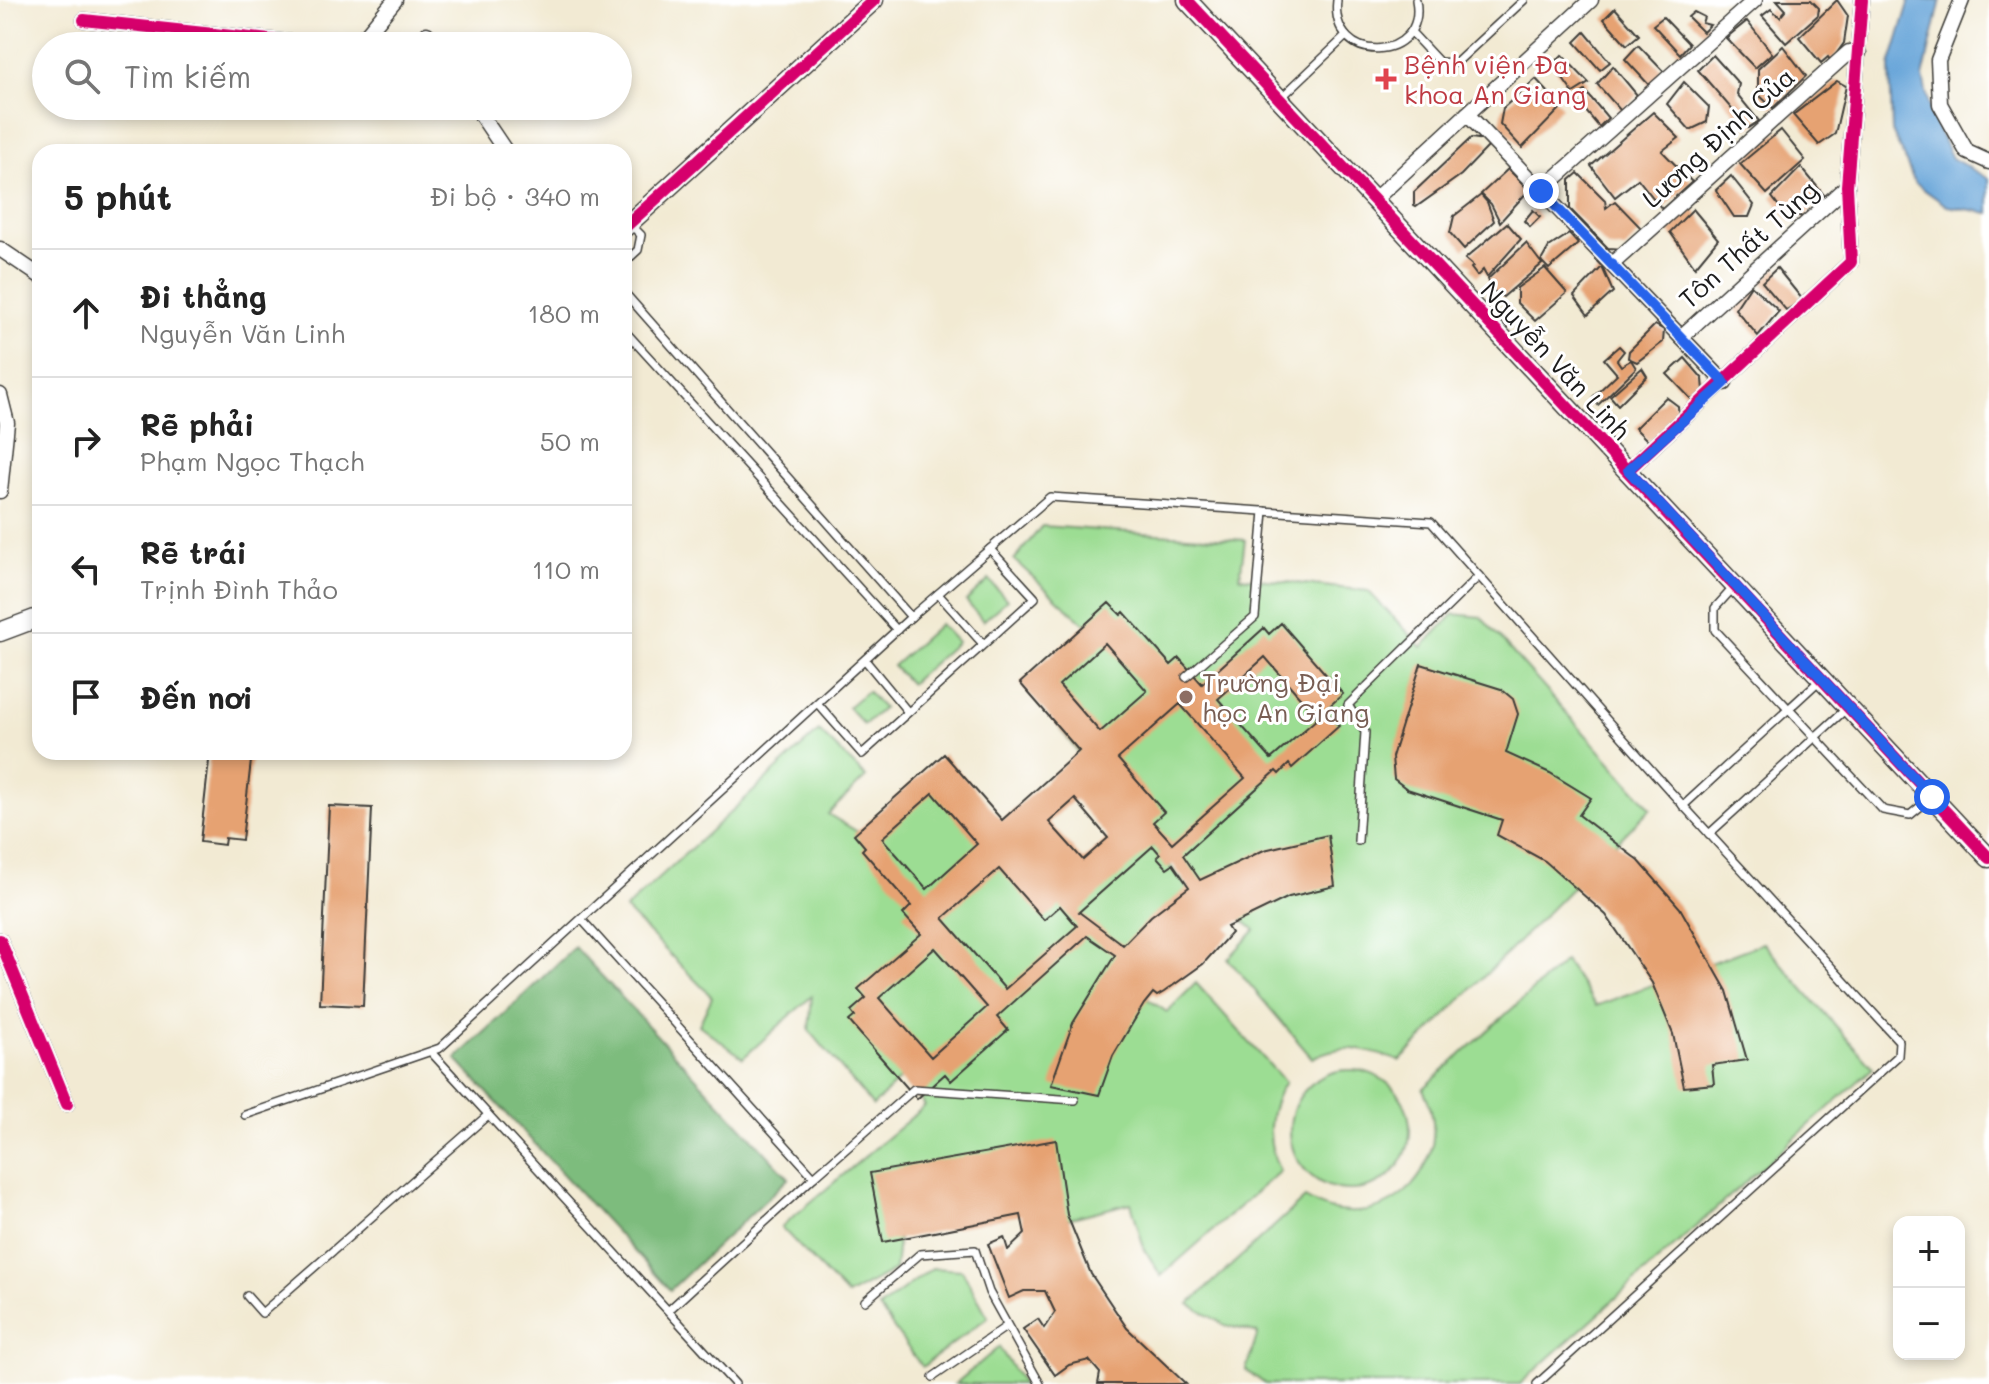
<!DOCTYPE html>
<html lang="vi">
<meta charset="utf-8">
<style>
:root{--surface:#fff;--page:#f6f6f6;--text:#222;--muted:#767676;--line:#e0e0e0}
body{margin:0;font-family:Mali,sans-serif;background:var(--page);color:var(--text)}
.controls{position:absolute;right:24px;bottom:24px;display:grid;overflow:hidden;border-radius:16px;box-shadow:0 4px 12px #0003}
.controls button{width:72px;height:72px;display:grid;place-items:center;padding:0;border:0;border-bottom:2px solid var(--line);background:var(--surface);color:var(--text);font:40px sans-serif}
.stop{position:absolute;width:24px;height:24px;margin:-18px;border:6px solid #2563eb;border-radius:50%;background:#fff}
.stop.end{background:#2563eb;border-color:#fff;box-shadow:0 2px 8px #0008}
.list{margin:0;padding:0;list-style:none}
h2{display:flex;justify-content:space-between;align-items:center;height:104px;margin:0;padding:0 32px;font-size:34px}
h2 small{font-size:26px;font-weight:400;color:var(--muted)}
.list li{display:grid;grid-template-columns:52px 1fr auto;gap:24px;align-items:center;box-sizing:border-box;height:128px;padding:0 32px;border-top:2px solid var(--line)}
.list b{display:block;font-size:30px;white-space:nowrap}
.list p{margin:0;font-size:26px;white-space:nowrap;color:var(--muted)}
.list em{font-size:26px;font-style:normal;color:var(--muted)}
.icon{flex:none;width:44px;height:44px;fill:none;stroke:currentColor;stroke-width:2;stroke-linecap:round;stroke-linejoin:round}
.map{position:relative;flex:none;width:1989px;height:1384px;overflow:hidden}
.search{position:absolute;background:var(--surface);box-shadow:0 4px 12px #0003;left:32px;top:32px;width:600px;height:88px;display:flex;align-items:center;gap:20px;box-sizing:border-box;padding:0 28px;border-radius:44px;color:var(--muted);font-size:30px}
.panel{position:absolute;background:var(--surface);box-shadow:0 4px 12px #0003;left:32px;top:144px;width:600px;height:616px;border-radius:24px}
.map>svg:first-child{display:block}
</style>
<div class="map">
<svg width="1989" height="1384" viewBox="0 0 1989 1384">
<rect width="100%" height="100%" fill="#fff"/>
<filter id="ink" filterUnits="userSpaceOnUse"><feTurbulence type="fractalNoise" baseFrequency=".0125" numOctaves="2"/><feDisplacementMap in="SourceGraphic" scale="16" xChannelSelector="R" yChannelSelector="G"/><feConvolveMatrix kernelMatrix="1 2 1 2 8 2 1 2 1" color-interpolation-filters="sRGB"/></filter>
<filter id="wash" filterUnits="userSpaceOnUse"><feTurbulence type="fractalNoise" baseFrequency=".006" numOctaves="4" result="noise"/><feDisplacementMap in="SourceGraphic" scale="32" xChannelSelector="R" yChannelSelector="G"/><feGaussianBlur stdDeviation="1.8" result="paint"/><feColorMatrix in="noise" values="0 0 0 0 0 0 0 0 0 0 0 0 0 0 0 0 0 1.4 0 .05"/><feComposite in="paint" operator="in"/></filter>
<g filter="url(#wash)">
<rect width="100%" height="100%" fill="#f2ead3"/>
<!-- green -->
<g fill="#9cdd93" stroke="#5c7c58" stroke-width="2">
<path d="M1042 526 1245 540 1240 577 1368 591 1422 647 1454 614 1481 617 1651 808 1400 1061C1368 1051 1345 1041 1312 1058L1228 959 1255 930 1157 849 1196 899 1121 981 1167 1012 1196 983 1285 1082C1267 1109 1265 1142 1280 1171L1161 1276 1144 1248 1131 1203 1051 1223 1024 1186 899 1230 895 1270 847 1296 781 1227 925 1106 905 1074 873 1106 809 1030 812 996 743 1058 699 1025 712 997 625 909 819 731 866 777 828 814 863 835 930 771 1072 883 1153 846 1136 832 1034 693 1097 635 1014 560Z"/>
<polygon points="989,580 1007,600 983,621 966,601"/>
<polygon points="940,624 957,642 910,684 893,666"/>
<polygon points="867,691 883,708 864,725 848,707"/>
<path d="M1763 943 1873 1068 1520 1384H1265L1246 1370 1258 1333 1225 1325 1189 1304 1305 1198C1380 1245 1463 1167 1423 1089L1565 961 1596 1006Z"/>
<circle cx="1350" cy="1130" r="60"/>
<polygon points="932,1268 962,1270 988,1317 922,1367 879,1308"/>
<polygon points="999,1347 1023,1384 955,1384"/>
</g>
<!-- forest -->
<polygon fill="#7dbc7d" stroke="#4c6c4c" stroke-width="2" points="575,947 789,1178 670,1290 456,1059"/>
<!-- water -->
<polygon fill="#67a5d9" stroke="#42607a" stroke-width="2" points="1910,0 1941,0 1923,77 1931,115 1952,158 1989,179 1989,213 1947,206 1915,183 1892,131 1890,66"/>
<g id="blocks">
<!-- building -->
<g fill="#e6a272" fill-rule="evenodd">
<polygon points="1777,0 1811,0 1819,8 1818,15 1786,43 1762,16 1771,9 1780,17 1786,10"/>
<polygon points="1837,0 1848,16 1844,43 1831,61 1828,57 1821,63 1799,37"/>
<polygon points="1615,8 1639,35 1627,45 1604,19"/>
<polygon points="1694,12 1704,17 1702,23 1710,25 1703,32 1688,17"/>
<polygon points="1663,17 1689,44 1680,54 1653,25"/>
<polygon points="1747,21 1772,53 1755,68 1726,38"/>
<polygon points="1585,32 1610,62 1600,70 1575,42"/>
<polygon points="1638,45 1665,73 1650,86 1625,59"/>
<polygon points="1783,46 1806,76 1773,108 1758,94 1758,69"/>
<polygon points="1562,55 1589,83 1573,93 1553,65"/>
<polygon points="1713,55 1739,84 1737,94 1759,121 1748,128 1698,70"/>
<polygon points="1613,66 1637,95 1621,111 1597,84"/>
<polygon points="1536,79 1562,107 1522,148 1500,124 1503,108"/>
<polygon points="1837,81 1846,86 1835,134 1819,145 1793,115"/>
<polygon points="1684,82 1709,107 1707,122 1690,130 1667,104"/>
<polygon points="1585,91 1608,118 1599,127 1575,98"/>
<polygon points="1653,112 1679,138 1662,151 1692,182 1662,209 1638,179 1615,197 1591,166"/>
<polygon points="1781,130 1805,160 1767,194 1740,164"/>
<polygon points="1471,138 1485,140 1490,145 1461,175 1416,207 1414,206 1414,192"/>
<polygon points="1801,167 1824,195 1804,218 1798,215 1791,222 1772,197"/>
<polygon points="1508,169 1529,190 1500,222 1491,204 1481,194"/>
<polygon points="1578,173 1605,200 1606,208 1615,201 1643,230 1625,249 1608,248 1570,209 1570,180"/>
<polygon points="1731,176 1754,205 1749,217 1734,217 1716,190"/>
<polygon points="1481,195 1487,202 1494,221 1464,249 1450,233 1454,216"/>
<polygon points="1693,209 1718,239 1695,267 1670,232"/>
<polygon points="1533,210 1540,217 1530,227 1524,221"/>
<polygon points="1507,223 1521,239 1487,277 1483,270 1477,276 1471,268 1473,266 1465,259"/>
<polygon points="1569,234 1578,244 1549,269 1541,261 1549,247"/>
<polygon points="1526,243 1542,264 1503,297 1492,290 1488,279"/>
<polygon points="1602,267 1613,292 1588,315 1574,296"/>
<polygon points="1545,268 1567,293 1535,321 1517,303 1517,288"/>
<polygon points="1777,268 1803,300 1786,310 1762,282"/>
<polygon points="1751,285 1779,311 1758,336 1735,309"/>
<polygon points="1655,325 1664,330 1663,342 1637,362 1628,358 1629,351"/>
<polygon points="1619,346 1624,351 1617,360 1621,366 1631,360 1636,368 1598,405 1593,397 1617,374 1604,359"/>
<polygon points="1685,358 1703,379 1704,391 1692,400 1667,374"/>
<polygon points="1642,368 1647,376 1618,405 1610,396"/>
<polygon points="1666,397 1678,406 1679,420 1648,441 1635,428"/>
<path d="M1109 603 1121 615 1124 612 1171 665 1179 658 1202 684 1264 628 1269 634 1281 623 1343 694 1325 710 1339 726 1292 768 1289 764 1279 774 1276 771 1183 855 1200 880 1264 850 1328 835 1335 886 1289 897 1227 927 1231 933 1203 964 1164 992 1157 996 1153 993 1144 1004 1113 1056 1099 1095 1051 1085 1073 1023 1115 955 1087 936 997 1017 1008 1030 951 1081 945 1074 917 1099 849 1021 855 1016 851 1011 866 998 858 989 921 934 903 914 911 906 862 850 865 847 854 834 944 754 1002 820 1079 751 1020 683ZM1105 643 1147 691 1100 732 1059 685ZM1265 657 1318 718 1271 759 1218 699ZM1180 704 1245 778 1172 843 1153 822 1164 812 1118 759ZM933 793 977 844 927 889 882 838ZM1075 799 1108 838 1083 860 1049 822ZM1153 846 1160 854 1157 857 1167 868 1173 864 1189 887 1151 916 1123 945 1079 912ZM999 869 1044 920 1060 906 1077 926 1005 989 943 918ZM935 948 987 1007 931 1057 879 998Z"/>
<polygon points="1421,664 1501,689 1513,699 1518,714 1506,753 1550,773 1591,798 1579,815 1639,861 1680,908 1727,991 1747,1060 1712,1065 1714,1084 1684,1087 1673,1034 1652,983 1606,915 1545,861 1497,835 1502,820 1407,789 1394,779 1392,757"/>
<polygon points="210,752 252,752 242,840 225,838 224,845 200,842"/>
<polygon points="329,806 372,808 363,1006 320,1004"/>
<polygon points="1056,1140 1067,1215 1091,1274 1127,1328 1186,1384 1098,1384 1100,1373 1089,1360 1069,1365 1055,1375 1023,1329 1038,1319 1044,1328 1055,1312 1045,1291 1024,1291 1009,1298 988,1244 1004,1237 1008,1250 1025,1234 1021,1215 883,1242 870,1173"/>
</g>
</g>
</g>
<g filter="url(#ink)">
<use href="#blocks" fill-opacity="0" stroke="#3c3b37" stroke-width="2"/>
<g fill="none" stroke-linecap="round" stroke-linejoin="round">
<!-- service casing -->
<g stroke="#3c3b37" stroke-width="10">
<g id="service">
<path d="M1337 0C1329 68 1428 62 1416 0"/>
<polyline points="1411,32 1439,62 1456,63 1524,0"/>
<polyline points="1282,97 1346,36"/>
<polyline points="624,263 638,250 641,235 631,225"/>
<polyline points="624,292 911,617"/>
<polyline points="624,330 897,630"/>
<polyline points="1734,587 1715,608 1715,630 1883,810 1910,815 1931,798"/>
<polyline points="938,594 983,644"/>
<polyline points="865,660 908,712"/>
<polyline points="1186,677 1255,617 1264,511"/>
<polyline points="818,704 862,754 1035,598 990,549"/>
<polyline points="1683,806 1820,680"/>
<polyline points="1709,834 1846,709"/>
<polyline points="1358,841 1365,732 1348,705 1479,576"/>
<polyline points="583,921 814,1177 669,1310"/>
<polyline points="431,1052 735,1384"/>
<polyline points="245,1115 440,1048 911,617 1050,497 1431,522 1669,790 1899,1041 1898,1056 1537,1384"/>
<polyline points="814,1177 914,1089 1075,1100"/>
<polyline points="247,1296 262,1313 488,1115"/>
<polyline points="865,1301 920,1254 975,1250 989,1292 1040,1384"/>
<polyline points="933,1377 1007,1326"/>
</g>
</g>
<!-- minor casing -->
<g stroke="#3c3b37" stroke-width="17">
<g id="minor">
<polyline points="1962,0 1938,60 1940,104 1967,152 1989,162"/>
<polyline points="84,20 325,46"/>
<polyline points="427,34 435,46"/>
<polyline points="348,46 367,34 395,0"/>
<polyline points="475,106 506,152"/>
<polyline points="1467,114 1725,383"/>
<polyline points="1541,191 1755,0"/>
<polyline points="1375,199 1591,0"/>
<polyline points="0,249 40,276"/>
<polyline points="1612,264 1849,52 1859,53"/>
<polyline points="1681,337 1847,186"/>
<polyline points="0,395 7,423 0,491"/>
<polyline points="1628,470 1851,262 1847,186 1862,0"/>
<polyline points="0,940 67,1104"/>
</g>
</g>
<!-- tertiary casing -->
<g stroke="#3c3b37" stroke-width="21">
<g id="tertiary">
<polyline points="1187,0 1989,858"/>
<polyline points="624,228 874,0"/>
<polyline points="0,632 40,617"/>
</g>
</g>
<!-- service -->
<use href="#service" stroke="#fff" stroke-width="7"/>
<!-- minor -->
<use href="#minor" stroke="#fff" stroke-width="14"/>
<!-- tertiary -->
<use href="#tertiary" stroke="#fff" stroke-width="18"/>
<!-- cycleway casing -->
<g stroke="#fff" stroke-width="17">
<g id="cycleway">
<polyline points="1187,0 1989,858"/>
<polyline points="84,20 325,46"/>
<polyline points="624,228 874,0"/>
<polyline points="1628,470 1851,262 1847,186 1862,0"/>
<polyline points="0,940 67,1104"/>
</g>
</g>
<!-- cycleway -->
<use href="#cycleway" stroke="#d6006c" stroke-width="12"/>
</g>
</g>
<g fill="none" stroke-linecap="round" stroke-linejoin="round" filter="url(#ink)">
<!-- route -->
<polyline stroke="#2563eb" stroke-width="10" points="1541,191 1725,383 1628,470 1932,797"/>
</g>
<!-- markers -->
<path fill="#e0444e" stroke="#fff" stroke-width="3" d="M1382 67h8v8h8v8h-8v8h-8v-8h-8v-8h8z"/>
<circle fill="#8d6e63" stroke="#fff" stroke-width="3" cx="1186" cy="697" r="8"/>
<g text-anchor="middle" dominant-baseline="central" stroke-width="6" stroke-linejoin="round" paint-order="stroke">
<!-- health labels -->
<g font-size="26" fill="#be3a42" stroke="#fff" text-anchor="start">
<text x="1404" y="64">Bệnh viện Đa<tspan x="1404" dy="30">khoa An Giang</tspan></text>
</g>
<!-- street labels -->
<g font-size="26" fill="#1c1c1c" stroke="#fff">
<text transform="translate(1718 137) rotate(-42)">Lương Định Của</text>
<text transform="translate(1748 244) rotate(-42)">Tôn Thất Tùng</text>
<text transform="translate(1556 360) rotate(47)">Nguyễn Văn Linh</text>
</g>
<!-- education labels -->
<g font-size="26" fill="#785e54" stroke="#fff" text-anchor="start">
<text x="1202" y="682">Trường Đại<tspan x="1202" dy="30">học An Giang</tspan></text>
</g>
</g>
</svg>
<div class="controls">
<button>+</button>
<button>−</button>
</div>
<div class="stop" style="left:1932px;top:797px"></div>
<div class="stop end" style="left:1541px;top:191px"></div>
<div class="search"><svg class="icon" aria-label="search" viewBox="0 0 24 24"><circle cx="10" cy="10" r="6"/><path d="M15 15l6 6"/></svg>Tìm kiếm</div>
<section class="panel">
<h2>5 phút<small>Đi bộ · 340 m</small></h2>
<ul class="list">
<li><svg class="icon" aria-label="ahead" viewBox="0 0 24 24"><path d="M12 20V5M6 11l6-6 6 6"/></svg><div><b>Đi thẳng</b><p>Nguyễn Văn Linh</p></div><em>180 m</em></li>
<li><svg class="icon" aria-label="right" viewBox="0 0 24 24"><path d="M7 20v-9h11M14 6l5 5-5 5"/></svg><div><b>Rẽ phải</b><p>Phạm Ngọc Thạch</p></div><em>50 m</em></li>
<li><svg class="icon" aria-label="left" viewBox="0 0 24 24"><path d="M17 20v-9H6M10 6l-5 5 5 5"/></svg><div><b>Rẽ trái</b><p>Trịnh Đình Thảo</p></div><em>110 m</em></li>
<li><svg class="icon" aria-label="arrive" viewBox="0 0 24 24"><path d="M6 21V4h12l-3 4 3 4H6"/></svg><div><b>Đến nơi</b></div></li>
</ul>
</section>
</div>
